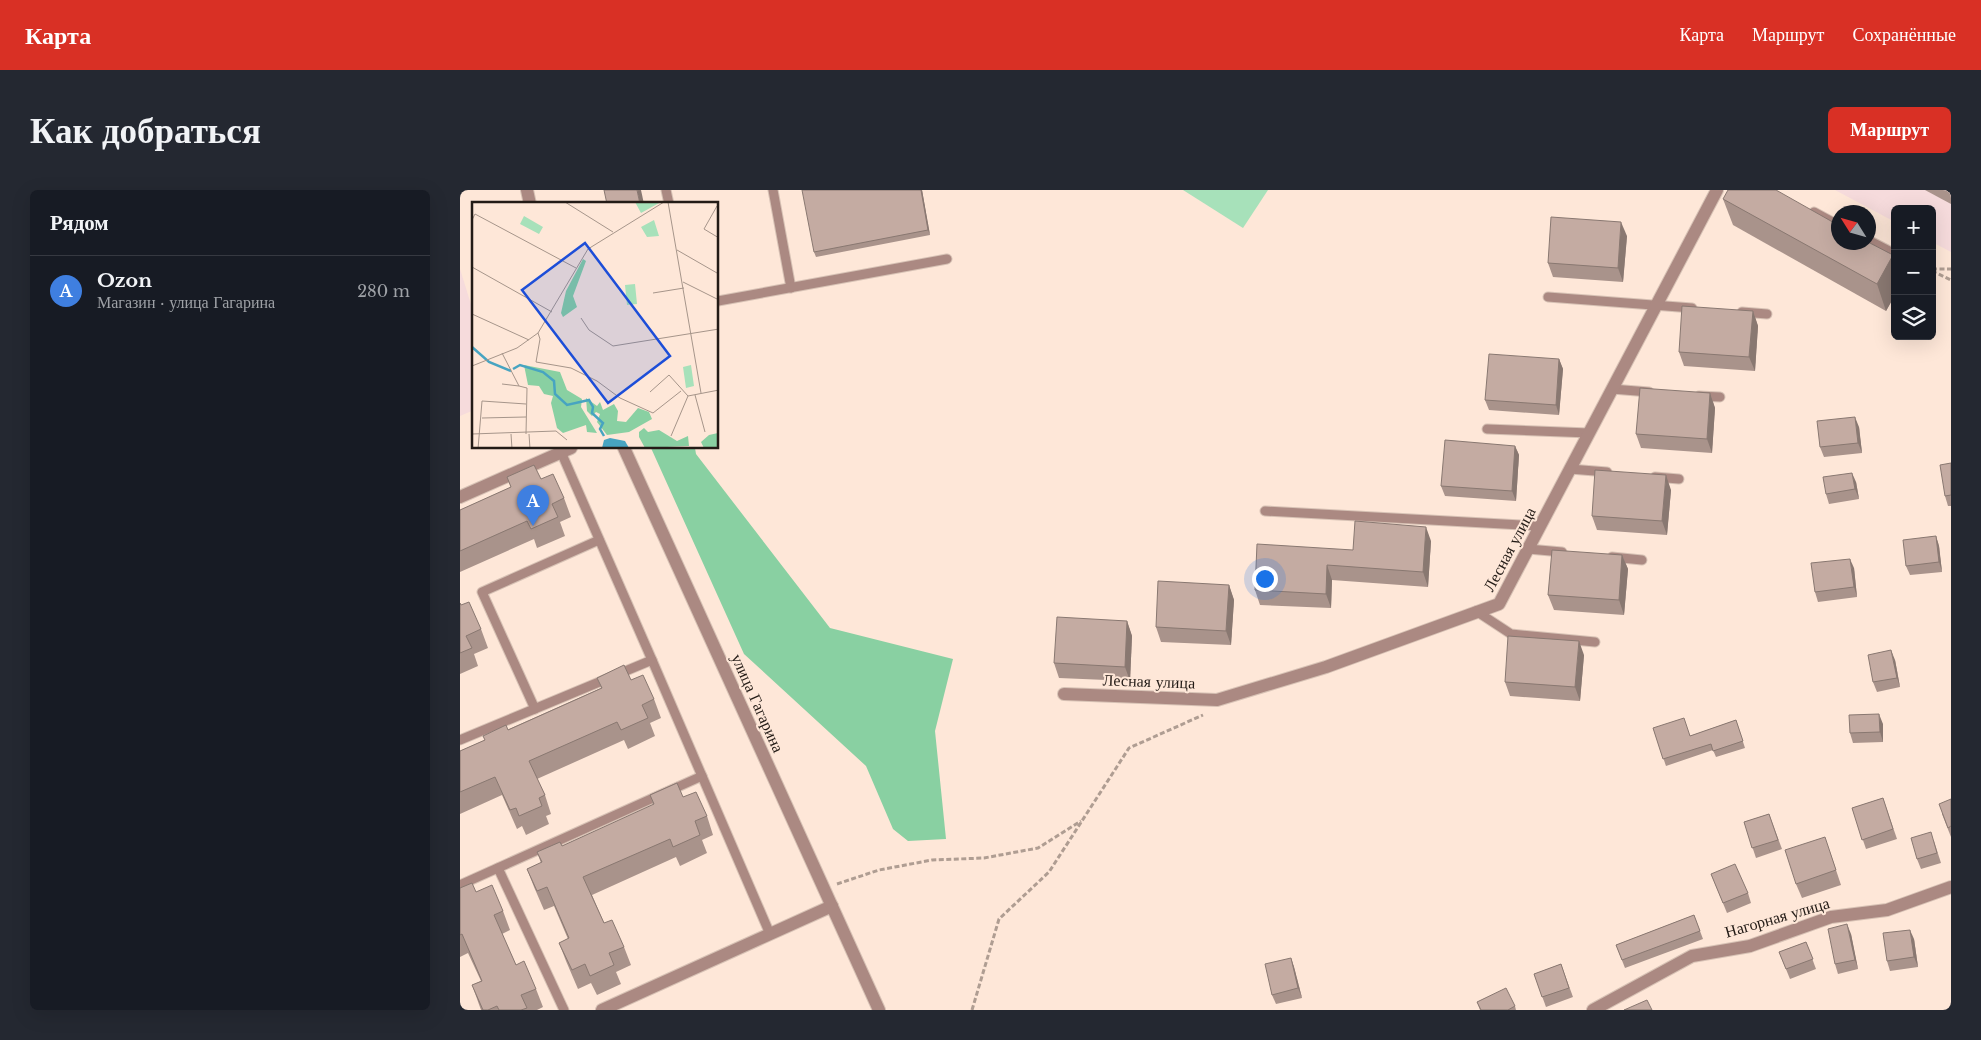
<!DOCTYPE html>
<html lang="ru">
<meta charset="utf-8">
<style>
:root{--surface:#171b24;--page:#242831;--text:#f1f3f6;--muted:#9ea1a6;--line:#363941;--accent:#d93025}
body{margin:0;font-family:"Libre Baskerville",serif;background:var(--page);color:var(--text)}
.controls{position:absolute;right:15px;top:15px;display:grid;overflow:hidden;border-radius:8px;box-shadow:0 5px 20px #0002}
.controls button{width:45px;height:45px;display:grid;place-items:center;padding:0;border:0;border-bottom:1px solid var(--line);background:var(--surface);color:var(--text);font:25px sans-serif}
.compass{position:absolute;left:1371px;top:15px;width:45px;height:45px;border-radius:50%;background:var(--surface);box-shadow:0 5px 20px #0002;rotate:307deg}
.you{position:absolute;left:804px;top:388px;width:18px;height:18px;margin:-12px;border:4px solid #fff;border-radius:50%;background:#1a73e8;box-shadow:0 0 0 8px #1a73e833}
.badge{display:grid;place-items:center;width:32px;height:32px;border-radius:50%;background:var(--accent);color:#fff;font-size:16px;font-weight:700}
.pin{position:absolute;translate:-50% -41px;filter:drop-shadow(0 1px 2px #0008)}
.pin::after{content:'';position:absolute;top:26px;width:18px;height:15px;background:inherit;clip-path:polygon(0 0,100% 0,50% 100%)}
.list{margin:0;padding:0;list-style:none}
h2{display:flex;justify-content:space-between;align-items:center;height:65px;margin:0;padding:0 20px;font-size:21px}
h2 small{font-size:16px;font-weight:400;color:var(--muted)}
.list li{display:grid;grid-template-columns:32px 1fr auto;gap:15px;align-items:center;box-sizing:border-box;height:70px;padding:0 20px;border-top:1px solid var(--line)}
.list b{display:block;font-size:19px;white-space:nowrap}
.list p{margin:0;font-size:16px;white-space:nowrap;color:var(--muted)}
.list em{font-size:16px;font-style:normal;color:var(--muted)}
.icon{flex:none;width:28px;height:28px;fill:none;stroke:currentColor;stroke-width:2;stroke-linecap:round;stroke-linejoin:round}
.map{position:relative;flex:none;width:1491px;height:820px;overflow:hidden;border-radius:8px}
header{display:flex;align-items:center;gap:30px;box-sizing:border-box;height:70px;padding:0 25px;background:var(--accent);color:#fff}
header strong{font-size:24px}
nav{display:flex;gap:28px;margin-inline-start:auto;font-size:18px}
.intro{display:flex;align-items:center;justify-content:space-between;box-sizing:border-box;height:120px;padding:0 30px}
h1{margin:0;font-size:35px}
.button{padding:12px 22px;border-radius:8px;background:var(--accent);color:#fff;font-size:18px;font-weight:700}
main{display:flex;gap:30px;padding:0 30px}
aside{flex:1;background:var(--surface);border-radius:8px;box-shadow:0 5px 20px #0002}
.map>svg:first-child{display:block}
</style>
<header>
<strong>Карта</strong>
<nav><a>Карта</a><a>Маршрут</a><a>Сохранённые</a></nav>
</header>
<div class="intro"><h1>Как добраться</h1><a class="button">Маршрут</a></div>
<main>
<aside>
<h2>Рядом<small></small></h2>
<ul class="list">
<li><span class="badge" style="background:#3f7fe0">A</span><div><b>Ozon</b><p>Магазин · улица Гагарина</p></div><em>280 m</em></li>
</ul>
</aside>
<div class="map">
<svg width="1491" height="820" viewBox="0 0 1491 820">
<rect width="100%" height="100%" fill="#fee7d8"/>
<!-- education -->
<g fill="#f6dbdc">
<polygon points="1375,0 1491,0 1491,62 1472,52 1472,19 1435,19 1435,32"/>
<polygon points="0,79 14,124 14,220 0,226"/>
</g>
<!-- green -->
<polygon fill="#a7e1ba" points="723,0 808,0 783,38"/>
<!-- forest -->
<polygon fill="#89d0a2" points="191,258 235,258 236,264 370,438 493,469 475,541 486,649 448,651 433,639 406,576 284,464"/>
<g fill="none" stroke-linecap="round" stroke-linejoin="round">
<!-- service casing -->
<g stroke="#d7c2b5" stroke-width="11">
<g id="service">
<polyline points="206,0 209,14"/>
<polyline points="313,0 331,98"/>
<polyline points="1354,22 1378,35"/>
<polyline points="1408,50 1435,64"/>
<polyline points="1088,107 1232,118"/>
<polyline points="258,111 487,69"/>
<polyline points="1282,122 1307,124"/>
<polyline points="1152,199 1189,202"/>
<polyline points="1239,206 1260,207"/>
<polyline points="1027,239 1129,243"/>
<polyline points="101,262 192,470"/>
<polyline points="1110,279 1147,282"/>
<polyline points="1195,287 1219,289"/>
<polyline points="805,321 1080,336"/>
<polyline points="1068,359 1102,362"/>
<polyline points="1152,367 1182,370"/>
<polyline points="1016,421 1051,444 1135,452"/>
<polyline points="75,519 22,402 139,350"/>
<polyline points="0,550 192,470 310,744"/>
<polyline points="38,678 104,820"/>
<polyline points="0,695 242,586"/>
</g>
</g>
<!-- minor casing -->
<g stroke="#d7c2b5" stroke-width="14">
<g id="minor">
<polyline points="0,307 111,258"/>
<polyline points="604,504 757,510 866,477 1039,414 1257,0"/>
<polyline points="142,820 372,716"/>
<polyline points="1133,820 1232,766 1290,756 1371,727 1427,720 1491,697"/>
</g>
</g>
<!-- tertiary casing -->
<g stroke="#d7c2b5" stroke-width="14">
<g id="tertiary">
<polyline points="67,0 70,14"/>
<polyline points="164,258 419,820"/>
</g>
</g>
<!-- path -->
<g stroke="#af9d92" stroke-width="3" stroke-dasharray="5 2.5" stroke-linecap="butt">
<polyline points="1472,79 1491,79"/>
<polyline points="1472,81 1491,90"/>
<polyline points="377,694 419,680 472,670 524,668 578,658 621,631"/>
<polyline points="512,820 539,729 589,682 669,558 743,525"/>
</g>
<!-- service -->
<use href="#service" stroke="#ab8982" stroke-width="9"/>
<!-- minor -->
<use href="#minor" stroke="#ab8982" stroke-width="12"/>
<!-- tertiary -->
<use href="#tertiary" stroke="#ab8982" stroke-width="12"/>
</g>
<!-- wall -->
<g fill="#a9938b">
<polygon points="462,0 470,45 356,67 354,62"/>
<polygon points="1465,0 1491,0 1491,14"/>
<polygon points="1263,9 1433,65 1435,70 1435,105 1426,121 1273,35"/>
<polygon points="1167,46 1163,92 1093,87 1088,73"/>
<polygon points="1293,121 1298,136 1295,181 1224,176 1219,162"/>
<polygon points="1099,169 1103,179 1099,225 1029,220 1025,210"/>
<polygon points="1250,203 1255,218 1252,263 1181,258 1176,244"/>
<polygon points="1399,237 1402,263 1364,267 1360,257"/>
<polygon points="1055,256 1059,265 1056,311 985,306 981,296"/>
<polygon points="1491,273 1491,316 1488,316 1485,306"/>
<polygon points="47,287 81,289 104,308 111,327 100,332 105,346 77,358 74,349 0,382 0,320 51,297"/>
<polygon points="1396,292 1399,309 1369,314 1366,304"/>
<polygon points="1211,300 1207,345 1137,340 1132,326"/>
<polygon points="1476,346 1479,356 1482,382 1450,385 1446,376"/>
<polygon points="971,351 968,397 872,390 871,418 800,415 795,400 893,360"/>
<polygon points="1162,365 1168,379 1164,425 1094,420 1088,405"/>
<polygon points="1394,378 1397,407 1358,412 1355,402"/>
<polygon points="769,395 774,410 771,455 701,452 696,437"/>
<polygon points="0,413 1,415 21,439 28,458 14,464 18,476 0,484"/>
<polygon points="667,431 672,446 670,491 599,488 594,473"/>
<polygon points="1124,465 1120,511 1050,506 1045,492"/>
<polygon points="1435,470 1440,497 1417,502 1413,492"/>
<polygon points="137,488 171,490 194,509 201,528 190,533 195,546 168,559 164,550 77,589 85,605 91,624 86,626 89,634 66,645 62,636 57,639 42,605 0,624 0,561 141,498"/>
<polygon points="1276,530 1285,558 1256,567 1253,560 1206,576 1193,538 1230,546"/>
<polygon points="1423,534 1423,552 1393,553 1390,543"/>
<polygon points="190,605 223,607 247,626 253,645 242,650 247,663 220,676 216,667 132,705 144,733 164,757 171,775 156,782 161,794 137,805 131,793 118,799 106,771 99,753 108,749 94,716 84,720 74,697 67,679 81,673 77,662 102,656 193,615"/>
<polygon points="1423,608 1437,649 1406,659 1392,618"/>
<polygon points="1491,609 1491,647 1482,624"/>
<polygon points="1309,624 1322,659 1296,668 1284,632"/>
<polygon points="1474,651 1481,673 1461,679 1457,669"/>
<polygon points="1370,662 1381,695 1342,708 1336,694"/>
<polygon points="1251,684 1288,703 1291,713 1267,723"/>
<polygon points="0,698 16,702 43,721 50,740 42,744 56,775 76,799 83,817 77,820 21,820 12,795 21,791 8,763 0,767"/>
<polygon points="1234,725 1243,749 1165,778 1156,755"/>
<polygon points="1391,744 1398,779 1378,784 1375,774"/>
<polygon points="1454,749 1458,777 1430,781 1427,771"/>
<polygon points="1346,752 1356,779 1330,789 1319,762"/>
<polygon points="831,768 834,777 842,808 816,814 812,805"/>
<polygon points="1101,774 1113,807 1086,817 1074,784"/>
<polygon points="1017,812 1055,816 1056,820 1020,820"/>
</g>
<!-- shaded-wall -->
<g fill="#897871">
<polygon points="177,0 181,0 184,14 180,14"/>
<polygon points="461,0 462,0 470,45 468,40"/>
<polygon points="1161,32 1167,46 1163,92 1158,78"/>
<polygon points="1433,65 1435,70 1435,105 1426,121 1417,94"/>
<polygon points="1293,121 1298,136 1295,181 1289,167"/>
<polygon points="1099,169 1103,179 1099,225 1096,215"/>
<polygon points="1250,203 1255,218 1252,263 1247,249"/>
<polygon points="1395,227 1399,237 1402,263 1398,253"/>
<polygon points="1055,256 1059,265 1056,311 1052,301"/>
<polygon points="1392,283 1396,292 1399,309 1395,299"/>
<polygon points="1206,285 1211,300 1207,345 1202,331"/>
<polygon points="966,337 971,351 968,397 963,382"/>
<polygon points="1476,346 1479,356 1482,382 1479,372"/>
<polygon points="1162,365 1168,379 1164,425 1159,410"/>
<polygon points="1390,369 1394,378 1397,407 1394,397"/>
<polygon points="867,375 872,390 871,418 866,404"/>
<polygon points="769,395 774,410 771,455 766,441"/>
<polygon points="667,431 672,446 670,491 665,477"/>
<polygon points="1119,451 1124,465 1120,511 1115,497"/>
<polygon points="1431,460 1435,470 1440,497 1437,488"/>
<polygon points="1419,524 1423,534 1423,552 1420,542"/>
<polygon points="1387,734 1391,744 1398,779 1395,770"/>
<polygon points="1450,740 1454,749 1458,777 1454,767"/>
<polygon points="831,768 834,777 842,808 838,798"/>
</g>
<!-- building -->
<g fill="#c4aba2" stroke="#897871">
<polygon points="144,0 177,0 180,14 147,14"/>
<polygon points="342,0 461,0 468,40 354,62"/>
<polygon points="1268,0 1316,0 1378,35 1378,52 1408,52 1433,65 1417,94 1263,9"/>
<polygon points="1091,27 1161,32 1158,78 1088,73"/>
<polygon points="1222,116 1293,121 1289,167 1219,162"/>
<polygon points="1029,164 1099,169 1096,215 1025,210"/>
<polygon points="1180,198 1250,203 1247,249 1176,244"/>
<polygon points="1395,227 1398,253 1360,257 1357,231"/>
<polygon points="985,250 1055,256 1052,301 981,296"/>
<polygon points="1491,273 1491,305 1485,306 1480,275"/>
<polygon points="74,275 81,289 93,284 104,308 92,314 98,327 71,339 67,331 0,361 0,320 51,297 47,287"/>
<polygon points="1135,280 1206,285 1202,331 1132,326"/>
<polygon points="1392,283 1395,299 1366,304 1363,287"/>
<polygon points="895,331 966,337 963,382 867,375 866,404 795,400 797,354 893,360"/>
<polygon points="1476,346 1479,372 1446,376 1443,350"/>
<polygon points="1092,360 1162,365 1159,410 1088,405"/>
<polygon points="1390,369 1394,397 1355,402 1351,373"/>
<polygon points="698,391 769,395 766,441 696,437"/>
<polygon points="9,412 21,439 6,446 12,458 0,463 0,413 1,415"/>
<polygon points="597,427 667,431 665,477 594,473"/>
<polygon points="1048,446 1119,451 1115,497 1045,492"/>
<polygon points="1431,460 1437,488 1413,492 1408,465"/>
<polygon points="164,475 171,490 183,485 194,509 182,515 188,528 161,540 157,532 69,571 85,605 79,608 82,616 59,626 56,618 50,620 35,587 0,602 0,561 25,550 23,546 46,535 48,540 142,498 137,488"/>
<polygon points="1419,524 1420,542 1390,543 1389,525"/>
<polygon points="1224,528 1230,546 1276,530 1283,551 1253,561 1251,554 1203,569 1193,538"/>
<polygon points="217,593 223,607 236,602 247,626 235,631 240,645 213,657 210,649 123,687 144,733 152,730 164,757 149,763 154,775 130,786 125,774 112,780 99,753 109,748 87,697 77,701 67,679 82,672 77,662 100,652 102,656 194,614 190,605"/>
<polygon points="1423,608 1433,639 1402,650 1392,618"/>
<polygon points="1491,609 1491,636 1488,638 1479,614"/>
<polygon points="1309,624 1318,650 1292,658 1284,632"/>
<polygon points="1471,642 1477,663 1457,669 1451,648"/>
<polygon points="1365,647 1376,680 1336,694 1325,660"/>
<polygon points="1275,674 1288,703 1263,713 1251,684"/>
<polygon points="12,693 16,702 32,695 43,721 34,725 56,775 64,771 76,799 61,805 67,818 61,820 39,820 37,816 28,820 23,820 12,795 22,791 2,744 0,745 0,698"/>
<polygon points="1234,725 1240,741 1162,770 1156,755"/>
<polygon points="1387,734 1395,770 1375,774 1368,739"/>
<polygon points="1450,740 1454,767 1427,771 1423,743"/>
<polygon points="1346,752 1353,769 1326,779 1319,762"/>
<polygon points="831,768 838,798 812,805 805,774"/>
<polygon points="1101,774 1109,798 1082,807 1074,784"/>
<polygon points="1046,798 1055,816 1048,820 1021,820 1017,812"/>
<polygon points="1187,810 1192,820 1164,820"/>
</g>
<g text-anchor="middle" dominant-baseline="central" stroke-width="4" stroke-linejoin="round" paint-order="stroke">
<!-- street labels -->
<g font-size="16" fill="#231b16" stroke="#fee7d8">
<text transform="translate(1049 359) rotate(-62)">Лесная улица</text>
<text transform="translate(689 491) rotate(2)">Лесная улица</text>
<text transform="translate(298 513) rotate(66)">улица Гагарина</text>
<text transform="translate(1317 727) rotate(-16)">Нагорная улица</text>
</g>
</g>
<!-- overview -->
<g transform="translate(12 12)">
<rect width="246" height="246" fill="#fee7d8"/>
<path d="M163 0H189L169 11ZM52 14 71 25 67 32 48 22ZM182 18 187 34 175 35 169 25ZM163 82 165 102 155 103 153 83ZM219 163 222 184 214 186 211 165Z" fill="#a7e1ba"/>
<path d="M111 57 114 59 101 94 105 105 91 115 89 111 94 89ZM52 163 88 170 95 188 110 197 109 205 125 231 115 230 114 223 91 231 85 226 79 201 81 194 72 192 67 184 56 183ZM114 196 125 204 128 200 131 208 142 202 146 209 145 219 154 220 166 206 177 210 180 217 157 230 135 233 125 220 128 212 124 210 120 214 115 209ZM172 226 176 230 187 228 205 239 216 234 217 244 173 246 167 235V230ZM246 231V246H232L229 240 237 233Z" fill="#89d0a2"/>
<path d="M138 236 153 239 157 246H130L132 238Z" fill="#47a4c1"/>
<path fill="none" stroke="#47a4c1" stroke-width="2.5" d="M0 145 17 160 39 169M41 167 48 163 71 170 82 179 83 192 95 203 117 198 121 205 120 211 131 221 128 227 132 234"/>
<path fill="none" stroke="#a6958a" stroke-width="1" d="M93 0 141 30M196 0 229 191M245 4 232 27 247 36M0 18 3 12 104 66M205 48 245 71M0 65 80 110M211 80 247 98M181 91 212 86M0 112 57 138M109 116 117 128 141 144 247 127M66 131 68 137 64 160 99 166 125 179 148 196 181 211 209 189M30 151 47 184 55 186 54 232M0 164 45 146 66 131 116 47 192 0M30 182 47 184M178 190 197 173 216 194 247 188M223 193 233 230M10 216 54 215M0 232 84 229 95 238M39 232 40 247M57 232 58 247M199 234 216 194M6 247 10 199 54 202"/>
<path fill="#1d4ed8" fill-opacity="0.15" stroke="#1d4ed8" stroke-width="2.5" d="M113 41 198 154 136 201 50 88Z"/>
<rect width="246" height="246" fill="none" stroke="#231b16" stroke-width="2.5"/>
</g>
</svg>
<div class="controls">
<button>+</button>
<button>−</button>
<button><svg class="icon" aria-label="layers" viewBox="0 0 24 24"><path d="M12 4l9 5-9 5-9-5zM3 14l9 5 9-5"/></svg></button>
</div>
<svg class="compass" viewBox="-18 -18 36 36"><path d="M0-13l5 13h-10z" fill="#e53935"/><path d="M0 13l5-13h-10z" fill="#9ea1a6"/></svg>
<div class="you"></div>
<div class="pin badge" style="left:73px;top:336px;background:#3f7fe0">A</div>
</div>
</main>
